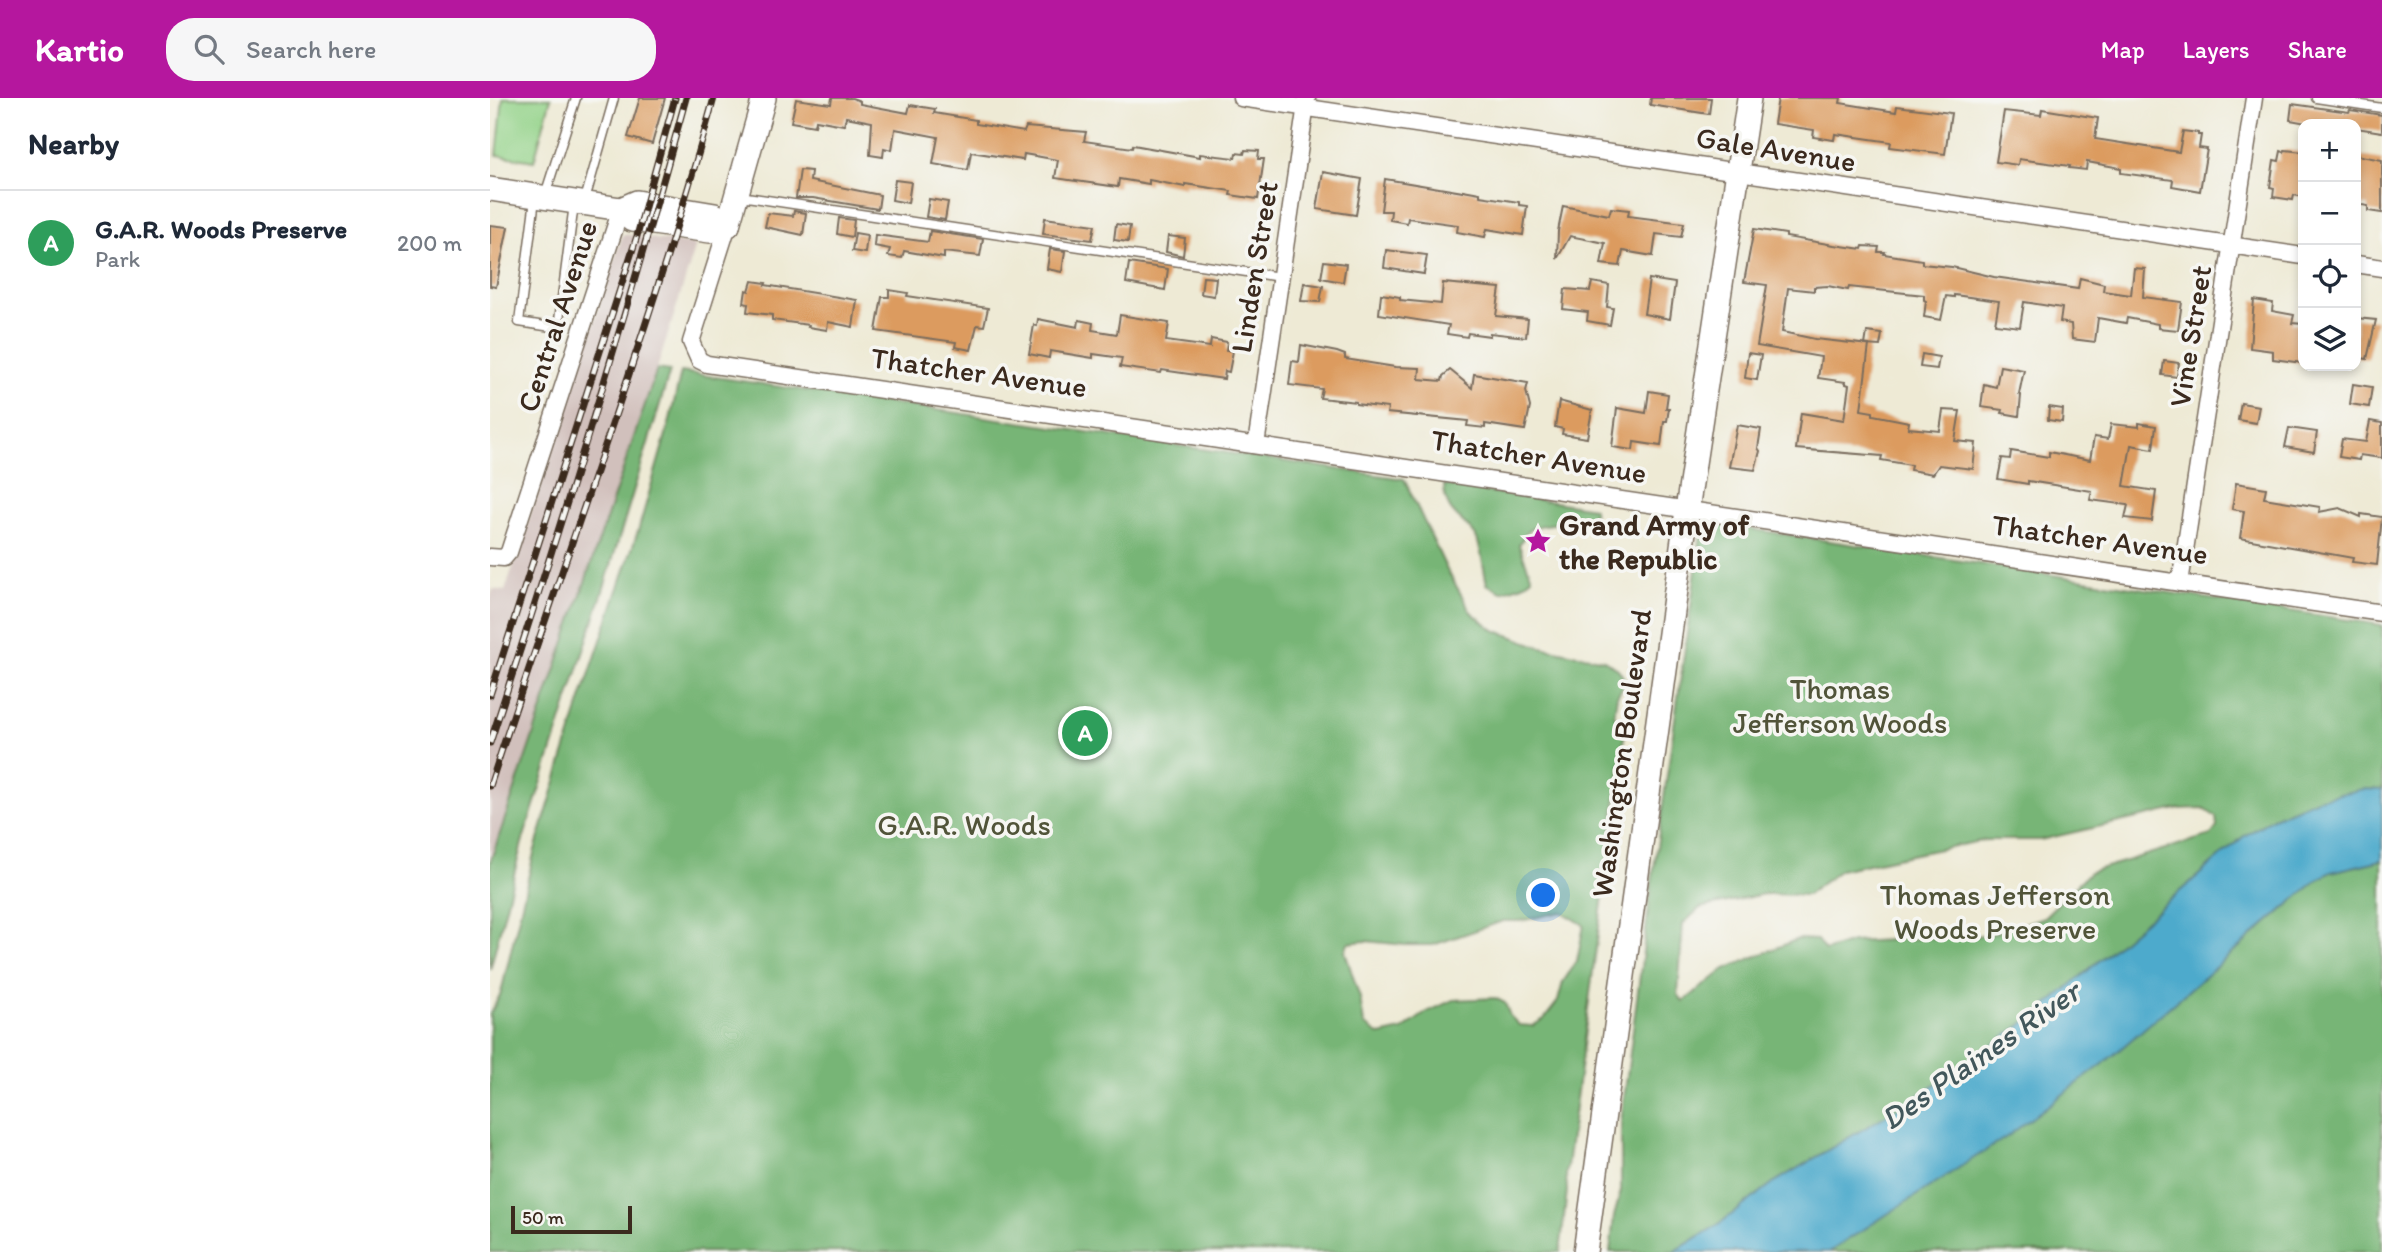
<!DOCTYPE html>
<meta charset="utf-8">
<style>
:root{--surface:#fff;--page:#f6f6f7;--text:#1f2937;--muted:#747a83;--line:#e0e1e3;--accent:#b5179e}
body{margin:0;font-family:Itim,sans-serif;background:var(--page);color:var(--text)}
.controls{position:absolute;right:21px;top:21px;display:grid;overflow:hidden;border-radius:14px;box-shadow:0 4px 10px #0003}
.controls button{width:63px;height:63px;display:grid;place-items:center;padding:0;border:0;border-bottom:2px solid var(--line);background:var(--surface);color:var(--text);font:35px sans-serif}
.scale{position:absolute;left:21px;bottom:18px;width:121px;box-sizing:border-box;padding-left:7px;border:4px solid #3b2a1e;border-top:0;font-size:19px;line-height:24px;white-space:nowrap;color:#3b2a1e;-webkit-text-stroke:5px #f6f6f2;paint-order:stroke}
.you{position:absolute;left:1054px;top:798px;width:24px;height:24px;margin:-18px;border:5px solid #fff;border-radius:50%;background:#1a73e8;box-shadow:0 0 0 10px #1a73e833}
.badge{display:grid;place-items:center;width:46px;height:46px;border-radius:50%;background:var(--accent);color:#fff;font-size:23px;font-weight:700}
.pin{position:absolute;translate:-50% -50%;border:4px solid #fff;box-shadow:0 2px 7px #0006}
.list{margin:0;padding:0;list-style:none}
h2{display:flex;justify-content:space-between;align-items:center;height:91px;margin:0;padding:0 28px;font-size:30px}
h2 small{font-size:23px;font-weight:400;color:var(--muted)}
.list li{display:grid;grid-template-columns:46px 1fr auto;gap:21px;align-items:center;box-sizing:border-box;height:105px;padding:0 28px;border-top:2px solid var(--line)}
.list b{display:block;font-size:26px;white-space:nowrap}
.list p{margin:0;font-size:23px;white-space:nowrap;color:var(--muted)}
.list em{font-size:23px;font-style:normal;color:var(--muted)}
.icon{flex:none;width:38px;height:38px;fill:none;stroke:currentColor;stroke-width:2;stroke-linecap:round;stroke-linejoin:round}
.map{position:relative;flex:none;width:1892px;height:1154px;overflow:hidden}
header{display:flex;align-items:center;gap:42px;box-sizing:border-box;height:98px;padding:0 35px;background:var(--accent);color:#fff}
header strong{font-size:33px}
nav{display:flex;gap:38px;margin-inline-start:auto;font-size:24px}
.search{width:490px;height:63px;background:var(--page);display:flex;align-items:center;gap:18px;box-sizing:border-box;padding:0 24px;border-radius:28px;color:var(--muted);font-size:26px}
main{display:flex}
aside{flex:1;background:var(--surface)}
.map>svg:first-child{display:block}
</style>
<header>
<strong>Kartio</strong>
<div class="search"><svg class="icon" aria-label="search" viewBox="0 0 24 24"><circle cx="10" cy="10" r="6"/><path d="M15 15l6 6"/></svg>Search here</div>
<nav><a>Map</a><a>Layers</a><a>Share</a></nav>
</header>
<main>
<aside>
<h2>Nearby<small></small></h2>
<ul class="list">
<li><span class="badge" style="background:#2e9e5b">A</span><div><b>G.A.R. Woods Preserve</b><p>Park</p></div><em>200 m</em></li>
</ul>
</aside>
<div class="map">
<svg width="1892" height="1154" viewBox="0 0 1892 1154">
<rect width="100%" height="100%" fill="#f6f6f2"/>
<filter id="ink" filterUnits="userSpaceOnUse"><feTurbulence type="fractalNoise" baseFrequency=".0143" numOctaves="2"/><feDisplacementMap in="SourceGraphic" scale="14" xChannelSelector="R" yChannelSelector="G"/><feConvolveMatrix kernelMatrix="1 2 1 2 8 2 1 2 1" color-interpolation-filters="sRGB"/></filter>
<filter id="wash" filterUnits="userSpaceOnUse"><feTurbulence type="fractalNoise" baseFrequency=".00686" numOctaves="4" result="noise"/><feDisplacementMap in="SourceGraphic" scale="28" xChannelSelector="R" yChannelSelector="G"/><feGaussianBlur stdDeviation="1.57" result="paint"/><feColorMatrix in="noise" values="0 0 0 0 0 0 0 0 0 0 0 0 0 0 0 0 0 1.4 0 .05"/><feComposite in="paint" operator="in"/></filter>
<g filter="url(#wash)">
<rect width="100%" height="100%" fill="#eeead5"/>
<!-- industrial -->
<polygon fill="#d1c0bc" points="133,136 206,147 167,271 0,765 0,500 3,491 15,493"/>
<!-- green -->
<polygon fill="#94d38a" stroke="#687e54" stroke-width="2" points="13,0 61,0 44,63 7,57"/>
<!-- forest -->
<g fill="#77b576" stroke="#59704a" stroke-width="2" fill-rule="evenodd">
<polygon points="167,271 180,273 113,493 32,745 0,872 0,765"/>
<path d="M191 274 914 381 956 470 981 514 1004 532 1051 549 1114 562 1128 571 1136 583 1127 598 1124 617 1135 632 1076 1076 1077 1093 1070 1154H0V916L11 895 44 755 92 598 149 430 179 326ZM1072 814 1094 827 1087 863 1073 884 1068 903 1054 921 1042 928 1029 927 1020 918 1015 905 1005 900 963 902 937 914 912 932 890 937 874 926 870 900 855 854 858 845 875 843 916 847H943L1013 823H1030Z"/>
<path d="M954 387 1103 410 1104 414 1100 420C1083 427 1052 423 1038 433 1035 436 1031 444 1029 447L1042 480 1033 487 1011 494 997 486C994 474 991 446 985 437 971 418 955 417 954 387Z"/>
<path d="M1227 426 1892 527V692L1873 691 1783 720 1753 739 1546 917 1430 997 1283 1085 1229 1126 1184 1154H1120L1124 1118 1131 1093V1024L1162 784 1211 436C1214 428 1219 427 1227 426ZM1713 710 1726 719 1727 729 1721 737 1600 774 1554 819 1499 837 1362 844 1335 853 1327 842 1308 841 1235 871 1193 904 1188 896 1193 826 1210 810 1274 796 1317 797 1350 772 1430 755 1496 742H1550L1687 711Z"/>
<polygon points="1892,762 1892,1154 1339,1154 1701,890 1827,782 1841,774"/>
</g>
<!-- water -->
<polygon fill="#4eaacc" stroke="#446a75" stroke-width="2" points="1873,691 1892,692 1892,762 1841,774 1827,782 1613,966 1518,1038 1339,1154 1184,1154 1229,1126 1283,1085 1430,997 1546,917 1753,739 1783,720 1827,701"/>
<g id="blocks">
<!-- building -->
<g fill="#dc9b5f">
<polygon points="150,0 175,0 162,46 138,39"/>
<polygon points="342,0 362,0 370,3 370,6 418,15 420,7 445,11 444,15 486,22 486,26 534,34 536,29 596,34 594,43 642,50 643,47 710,59 710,56 745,60 746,55 754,56 755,52 769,53 768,61 774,61 768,101 740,97 741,93 695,86 695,89 659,82 659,86 629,81 628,89 565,80 568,62 534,56 533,62 481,54 478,72 443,66 448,39 405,31 402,52 394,50 393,59 380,57 382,24 356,19 354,27 326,22 325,28 301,24 306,1 341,6"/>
<polygon points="1161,0 1221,0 1219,16 1160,7"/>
<polygon points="1288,0 1351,0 1350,5 1406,14 1407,8 1461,15 1455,56 1400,49 1401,44 1345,36 1344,42 1323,39 1324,32 1284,26"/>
<polygon points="1802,6 1859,14 1860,12 1892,17 1892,34 1866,30 1866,26 1822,26 1800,22"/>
<polygon points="1552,11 1608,20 1605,41 1689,54 1693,33 1708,35 1708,37 1711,37 1709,50 1717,51 1710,93 1682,88 1683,82 1631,75 1631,70 1597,64 1596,72 1579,70 1580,68 1529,61 1528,67 1506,64 1514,13 1551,17"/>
<polygon points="1795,52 1813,54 1813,99 1804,97 1803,102 1783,99 1784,90 1780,89 1784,62 1789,63 1791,53 1794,54"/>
<polygon points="1866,57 1892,62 1892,115 1878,113 1878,108 1866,106"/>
<polygon points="310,72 321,73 320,83 390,97 388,111 323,100 306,100"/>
<polygon points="833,74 872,81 866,117 827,111"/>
<polygon points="895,81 973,94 973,92 990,95 990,98 1029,104 1029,107 1037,108 1033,137 997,131 995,139 967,134 968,127 918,120 917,125 900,122 901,113 891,113"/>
<polygon points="405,82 421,84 418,105 402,102"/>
<polygon points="439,101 458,104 455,122 436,119"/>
<polygon points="1073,108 1119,117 1121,110 1139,112 1138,118 1194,125 1191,139 1166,136 1163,158 1133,153 1130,168 1111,166 1115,145 1080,138 1067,161 1068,133"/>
<polygon points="304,113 316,115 313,137 275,129 278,115 303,118"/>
<polygon points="349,120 364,122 362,139 347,136"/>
<polygon points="555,120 605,127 602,142 553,136"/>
<polygon points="626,126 640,128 638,144 624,142"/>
<polygon points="0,127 18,129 6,189 0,188"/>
<polygon points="1264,131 1296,136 1296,139 1344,147 1372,151 1373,148 1389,149 1388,154 1395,154 1394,156 1432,162 1432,166 1462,169 1504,179 1588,191 1590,180 1614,186 1613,193 1641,197 1644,170 1655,171 1653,199 1692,204 1688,232 1668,230 1668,226 1637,220 1636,225 1608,220 1605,244 1582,241 1581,226 1570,224 1572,210 1534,204 1530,229 1505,226 1509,203 1464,197 1464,199 1456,198 1451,222 1434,219 1436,203 1434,202 1434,197 1359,189 1358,192 1338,188 1324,189 1324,193 1298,190 1292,234 1325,241 1379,247 1371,312 1383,314 1383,317 1419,324 1418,330 1450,333 1453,312 1470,313 1465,343 1486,345 1483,371 1449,367 1443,376 1420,372 1421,367 1391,362 1392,358 1306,351 1311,315 1354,322 1359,287 1356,286 1356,284 1328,280 1331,259 1267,248 1277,187 1254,184"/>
<polygon points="440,133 493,141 490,158 454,154 454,160 414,153 412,160 398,158 400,151 384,148 385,137 438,144"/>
<polygon points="365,135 377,137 375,155 362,153"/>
<polygon points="678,138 695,140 693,158 676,154"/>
<polygon points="560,151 575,153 572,174 557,171"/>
<polygon points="896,152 937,157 934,176 894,170"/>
<polygon points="834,163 856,166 853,184 831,180"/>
<polygon points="639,165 678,171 675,192 636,185"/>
<polygon points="713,179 726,180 724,198 711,196"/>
<polygon points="1159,181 1185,185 1180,221 1154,216"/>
<polygon points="262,183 276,185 275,187 367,202 363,229 338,224 337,232 318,229 319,227 282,222 282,217 257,214 258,206 254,205 256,192 259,193"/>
<polygon points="1102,184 1119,187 1117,209 1123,210 1120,227 1097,223 1098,214 1073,211 1075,191 1100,193"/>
<polygon points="814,185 833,188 830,204 811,203"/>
<polygon points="953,185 1010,190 1006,218 1038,221 1036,239 1000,235 1000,238 978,235 977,239 957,236 959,227 889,216 891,196 910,199 910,202 951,206"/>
<polygon points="399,192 418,195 417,198 498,210 494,228 487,227 481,252 465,249 466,244 386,233 392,199 399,199"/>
<polygon points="1764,202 1783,205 1782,213 1804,217 1802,225 1813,226 1813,265 1783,261 1783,253 1760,250"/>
<polygon points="630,217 679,225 676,243 720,249 721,241 737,244 736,252 743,253 739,274 735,273 734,281 672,272 671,275 630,269 632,260 603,256 603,260 560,253 559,260 539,256 544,227 547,228 548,221 588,229 589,222 603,225 602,232 627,236"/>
<polygon points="1866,220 1886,222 1877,261 1866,259"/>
<polygon points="1377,234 1392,236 1390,248 1375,247"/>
<polygon points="811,247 847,254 855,257 855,261 905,269 930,270 929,281 952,283 953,278 960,272 982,290 984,276 1038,285 1036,293 1040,309 1035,332 995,326 995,330 977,328 978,323 897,315 898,310 866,306 866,304 830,300 832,291 799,287 802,263 809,264"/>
<polygon points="1258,255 1271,257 1267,282 1255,280"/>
<polygon points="1432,256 1449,259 1447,271 1430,269"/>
<polygon points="1674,263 1689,265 1687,279 1672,277"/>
<polygon points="1510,268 1534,272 1529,296 1531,297 1529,318 1512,315 1513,312 1491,309 1494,286 1506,289"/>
<polygon points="1863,286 1882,289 1879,309 1860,306"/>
<polygon points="1159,293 1178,296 1176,310 1179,310 1177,323 1174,323 1171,348 1144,344 1143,352 1122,349 1127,310 1156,315"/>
<polygon points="1069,303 1102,312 1097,340 1072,336 1073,331 1065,329"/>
<polygon points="1751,305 1769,308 1766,325 1748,322"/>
<polygon points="1559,309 1573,311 1572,324 1558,322"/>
<polygon points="1880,323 1892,325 1892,360 1870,357 1869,362 1849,359 1852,341 1876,344"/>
<polygon points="1649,325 1666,328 1663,351 1641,347 1634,388 1666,393 1662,423 1635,420 1638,407 1600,402 1602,393 1538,383 1538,386 1508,381 1512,360 1520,361 1521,353 1559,359 1559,354 1600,362 1604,339 1618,341 1621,326 1649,329"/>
<polygon points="1247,327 1271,331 1268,350 1270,353 1265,372 1239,369"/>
<polygon points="1799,330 1827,334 1824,354 1795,349"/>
<polygon points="1746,385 1776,390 1774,400 1830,409 1829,414 1850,410 1871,419 1871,416 1892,419 1887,467 1862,464 1863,460 1750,440 1754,413 1742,411"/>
</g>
</g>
</g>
<g filter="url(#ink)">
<use href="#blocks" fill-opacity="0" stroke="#7a6d5e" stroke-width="2"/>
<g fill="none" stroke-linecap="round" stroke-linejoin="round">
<!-- lane casing -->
<g stroke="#7a6d5e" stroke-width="11">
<g id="lane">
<polyline points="1826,0 1892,10"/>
<polyline points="55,97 86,0"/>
<polyline points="250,98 790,179"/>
<polyline points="45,101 29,224 68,230 84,106"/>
<polyline points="94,105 124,0"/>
</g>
</g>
<!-- street casing -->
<g stroke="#7a6d5e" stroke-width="19">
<g id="street">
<polyline points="751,0 1813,158"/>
<polyline points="238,127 201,244 209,262 217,266 1892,515"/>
<polyline points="1866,166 1892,170"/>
<polyline points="766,347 817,0"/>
<polyline points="0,459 14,460 19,454 131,111"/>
<polyline points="1690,485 1764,0"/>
</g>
</g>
<!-- secondary casing -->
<g stroke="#7a6d5e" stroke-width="26">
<g id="secondary">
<polyline points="0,91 131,111 147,104 225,117 238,127"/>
<polyline points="131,111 142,122 220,133 238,127"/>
<polyline points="238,127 274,0"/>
<polyline points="1095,1154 1197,412 1259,0"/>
</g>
</g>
<!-- lane -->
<use href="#lane" stroke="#fff" stroke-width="8"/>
<!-- street -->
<use href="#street" stroke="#fff" stroke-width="16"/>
<!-- secondary -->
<use href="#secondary" stroke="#fff" stroke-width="23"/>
<!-- rail casing -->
<g stroke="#3b2a1e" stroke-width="7">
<g id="rail">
<polyline points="0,597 147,138 185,0"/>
<path d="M0 645C70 431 137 217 196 0"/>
<path d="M0 688C74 459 160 233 224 0"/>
</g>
</g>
<!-- rail -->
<use href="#rail" stroke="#f6f6f2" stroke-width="4.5" stroke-dasharray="13" stroke-linecap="butt"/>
</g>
</g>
<!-- icons -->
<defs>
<g id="sight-bare" transform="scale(2.1)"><path d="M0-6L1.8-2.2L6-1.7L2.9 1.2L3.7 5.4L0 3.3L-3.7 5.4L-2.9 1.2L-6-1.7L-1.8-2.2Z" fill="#b5179e" stroke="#f6f6f2" stroke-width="2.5" paint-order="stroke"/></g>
</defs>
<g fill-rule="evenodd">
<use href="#sight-bare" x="1048" y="443"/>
</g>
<g text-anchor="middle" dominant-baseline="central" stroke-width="7" stroke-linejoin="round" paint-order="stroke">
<!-- street labels -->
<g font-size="30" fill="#3b2a1e" stroke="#f6f6f2">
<text transform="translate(1286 51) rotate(9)">Gale Avenue</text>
<text transform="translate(764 169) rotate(-81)">Linden Street</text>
<text transform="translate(67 218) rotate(-72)">Central Avenue</text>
<text transform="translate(1700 238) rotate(-81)">Vine Street</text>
<text transform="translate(489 274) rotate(8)">Thatcher Avenue</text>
<text transform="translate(1049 358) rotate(9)">Thatcher Avenue</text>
<text transform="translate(1610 441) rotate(8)">Thatcher Avenue</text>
<text transform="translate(1131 655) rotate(-82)">Washington Boulevard</text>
</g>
<!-- poi labels -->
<g font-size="30" font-weight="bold" fill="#3b2a1e" stroke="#f6f6f2" text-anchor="start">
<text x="1069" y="426">Grand Army of<tspan x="1069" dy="34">the Republic</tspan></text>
</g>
<!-- park labels -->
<g font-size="30" fill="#515439" stroke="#f6f6f2">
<text x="1350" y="590">Thomas<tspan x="1350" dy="34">Jefferson Woods</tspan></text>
<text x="474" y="726">G.A.R. Woods</text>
<text x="1505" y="796">Thomas Jefferson<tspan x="1505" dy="34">Woods Preserve</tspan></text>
</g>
<!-- water labels -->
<g font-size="32" font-style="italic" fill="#42575b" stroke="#f6f6f2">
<text transform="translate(1490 957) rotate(-35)">Des Plaines River</text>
</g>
</g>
</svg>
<div class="controls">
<button>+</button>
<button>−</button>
<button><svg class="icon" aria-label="locate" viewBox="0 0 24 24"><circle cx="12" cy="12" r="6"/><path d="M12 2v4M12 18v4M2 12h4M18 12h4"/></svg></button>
<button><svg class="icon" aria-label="layers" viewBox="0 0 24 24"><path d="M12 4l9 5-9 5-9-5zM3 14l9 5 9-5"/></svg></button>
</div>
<div class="scale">50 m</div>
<div class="you"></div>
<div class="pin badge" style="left:595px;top:635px;background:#2e9e5b">A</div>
</div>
</main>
